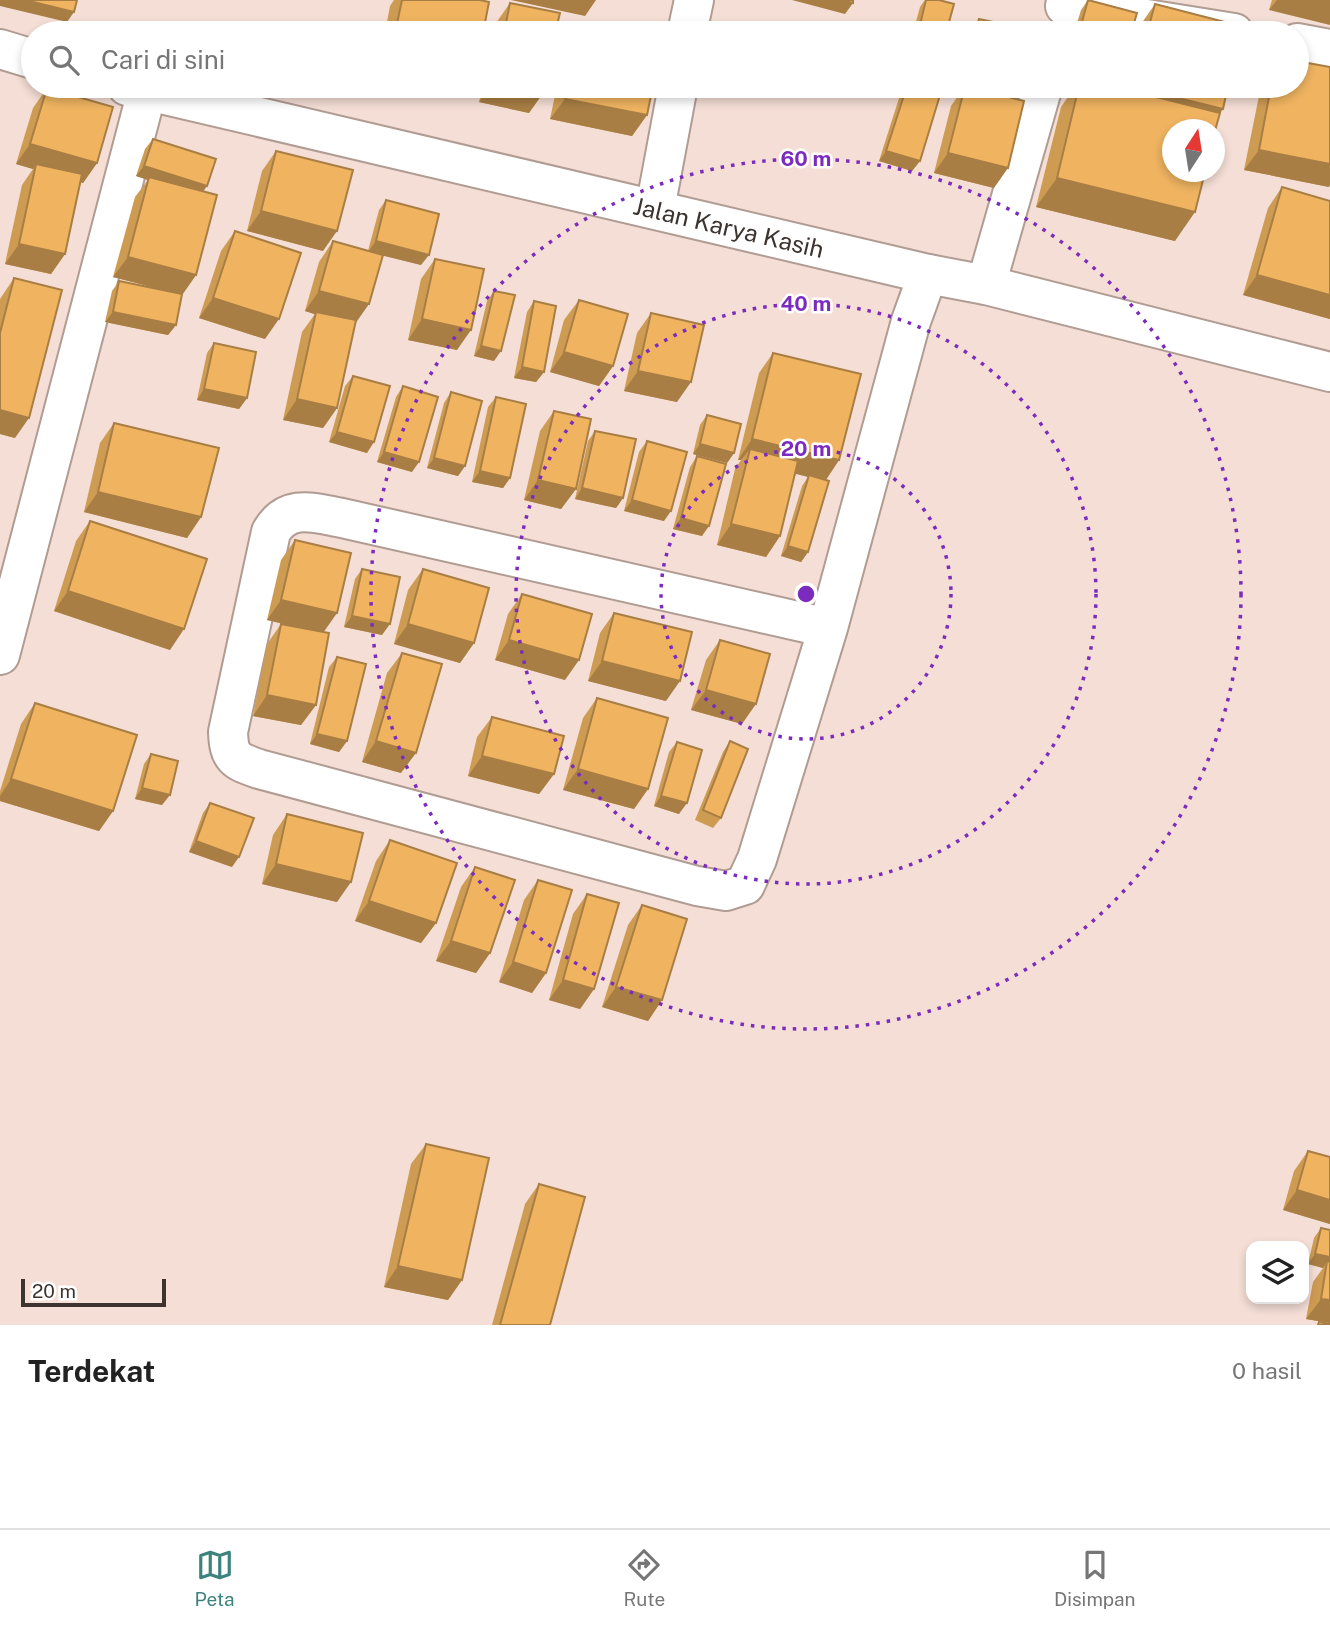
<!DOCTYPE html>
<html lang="id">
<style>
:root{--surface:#fff;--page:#f6f6f6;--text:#222;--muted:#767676;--line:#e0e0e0;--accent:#3c837d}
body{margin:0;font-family:"Public Sans",sans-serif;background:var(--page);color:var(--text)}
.controls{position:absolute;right:21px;bottom:21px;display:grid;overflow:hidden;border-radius:14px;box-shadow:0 4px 10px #0003}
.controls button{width:63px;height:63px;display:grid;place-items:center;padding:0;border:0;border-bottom:2px solid var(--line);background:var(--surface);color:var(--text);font:35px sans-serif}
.compass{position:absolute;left:1162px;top:119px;width:63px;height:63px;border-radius:50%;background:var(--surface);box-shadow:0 4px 10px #0003;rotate:12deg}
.scale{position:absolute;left:21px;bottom:18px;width:145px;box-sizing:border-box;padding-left:7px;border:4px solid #3d3430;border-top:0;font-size:19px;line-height:24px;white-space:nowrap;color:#3d3430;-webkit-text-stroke:5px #fff;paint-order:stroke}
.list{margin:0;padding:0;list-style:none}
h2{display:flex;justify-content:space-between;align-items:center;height:91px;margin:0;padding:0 28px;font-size:30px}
h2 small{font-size:23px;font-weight:400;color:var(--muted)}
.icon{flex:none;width:38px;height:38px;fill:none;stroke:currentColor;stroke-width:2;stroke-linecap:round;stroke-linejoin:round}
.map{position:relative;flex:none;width:1330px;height:1325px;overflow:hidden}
.search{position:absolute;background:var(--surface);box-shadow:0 4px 10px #0003;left:21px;right:21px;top:21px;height:77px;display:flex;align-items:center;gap:18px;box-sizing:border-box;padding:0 24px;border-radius:38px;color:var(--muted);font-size:26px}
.sheet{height:203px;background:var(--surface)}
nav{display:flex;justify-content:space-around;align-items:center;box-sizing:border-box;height:98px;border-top:2px solid var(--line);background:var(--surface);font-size:19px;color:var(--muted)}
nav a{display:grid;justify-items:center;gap:4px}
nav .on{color:var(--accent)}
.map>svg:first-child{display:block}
</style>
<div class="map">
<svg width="1330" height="1325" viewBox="0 0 1330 1325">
<rect width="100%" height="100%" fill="#f4ded5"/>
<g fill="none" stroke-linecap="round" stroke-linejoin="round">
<!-- minor casing -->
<g stroke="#b09c93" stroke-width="42">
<g id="minor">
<polyline points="1065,6 1234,33"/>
<polyline points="687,33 694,0"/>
<polyline points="1297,43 1330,49"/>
<polyline points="0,49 33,59"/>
<path id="s1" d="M127 86 928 274 986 285 1330 372"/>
<polyline points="655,209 678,86"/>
<polyline points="986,285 1043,86"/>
<path d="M828 628 342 518C314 513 288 503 271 532L228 732C229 758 235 761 259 769L697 886 726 891 745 885 757 859 828 628 911 321 928 274"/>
<polyline points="0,655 147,91"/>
</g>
</g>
<!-- minor -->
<use href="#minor" stroke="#fff" stroke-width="38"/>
</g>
<!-- wall -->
<g fill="#ce9b53">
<polygon points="394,0 480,0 483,33 385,33 390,6"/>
<polygon points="925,0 939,0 946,33 913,33 920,7"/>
<polygon points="1088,0 1131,33 1074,33 1081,10"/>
<polygon points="1272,0 1330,0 1269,10"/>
<polygon points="510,3 555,33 494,33 496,23"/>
<polygon points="1155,4 1247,33 1139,33 1141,24"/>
<polygon points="979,19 1020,33 970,33 971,29"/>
<polygon points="580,24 578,33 573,33"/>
<polygon points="483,86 544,86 543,93 529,113 479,102"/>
<polygon points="557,86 653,86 647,115 632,136 550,119"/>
<polygon points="906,86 920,161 912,171 879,161 900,95"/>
<polygon points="965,86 994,188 934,173 951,106"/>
<polygon points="1072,86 1228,86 1175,241 1036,207 1061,107 1070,94"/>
<polygon points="1261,86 1297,86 1329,187 1244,170"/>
<polygon points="47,88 97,163 83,183 81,182 65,254 51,274 5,264 22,185 33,169 16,164 33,108"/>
<polygon points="153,139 203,191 196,275 182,295 176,325 168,335 105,322 112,291 119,281 172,292 113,277 135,197 148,180 136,176 145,149"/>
<polygon points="276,151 323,251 247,231 262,171"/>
<polygon points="1282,187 1330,201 1330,319 1243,295 1268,208"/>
<polygon points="386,200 421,265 383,255 355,324 337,408 323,428 283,420 302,332 315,314 305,311 319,262 333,241 368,251 379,210"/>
<polygon points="235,231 265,339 199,318 221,251"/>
<polygon points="435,259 457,350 408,340 421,279"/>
<polygon points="14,278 15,438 0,434 0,299"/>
<polygon points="494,291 494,361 474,356 487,301"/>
<polygon points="579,300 613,366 599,386 550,372 564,320"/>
<polygon points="534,301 544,372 536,382 514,378 527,312"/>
<polygon points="651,313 677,402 624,391 637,333"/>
<polygon points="214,343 247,398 239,409 197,400 207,353"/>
<polygon points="773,353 839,460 826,480 808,552 801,562 781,556 802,486 808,477 795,473 780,536 766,557 717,545 735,469 741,460 738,460 759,373"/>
<polygon points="353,376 367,453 329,442 345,386"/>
<polygon points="403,386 412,472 377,462 396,397"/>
<polygon points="451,392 465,466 458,476 427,468 444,403"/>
<polygon points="496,397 510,478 503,488 472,482 488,407"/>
<polygon points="554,411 576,489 561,509 524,500 540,431"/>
<polygon points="707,415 734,453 727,463 693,454 700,425"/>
<polygon points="114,423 201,517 187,538 84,512 100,443"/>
<polygon points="595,431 623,498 616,508 575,499 588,441"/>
<polygon points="647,441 664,521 624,511 639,452"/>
<polygon points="697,456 702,536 673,529 690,467"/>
<polygon points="90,521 170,650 54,611 76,541"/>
<polygon points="295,540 323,632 316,705 301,725 253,716 267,644 281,624 292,626 267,620 281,560"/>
<polygon points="362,569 382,635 344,627 355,579"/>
<polygon points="423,569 474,643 460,663 394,644 408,590"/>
<polygon points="522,594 565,680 495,660 508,614"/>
<polygon points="614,613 666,701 588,681 600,633"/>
<polygon points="720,640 742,724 691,710 706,660"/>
<polygon points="402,653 401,773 362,762 387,673"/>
<polygon points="337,657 347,741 339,752 310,744 329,667"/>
<polygon points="597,698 648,789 634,809 563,790 583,718"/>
<polygon points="35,703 113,811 99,831 0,801 0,791 21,724"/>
<polygon points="492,717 554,774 539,794 468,776 477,737"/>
<polygon points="730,741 721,818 713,828 695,820 723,752"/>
<polygon points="677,742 679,814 654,806 669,752"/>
<polygon points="151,754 162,805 135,799 144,764"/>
<polygon points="210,803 232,867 189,852 203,813"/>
<polygon points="287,814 337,902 262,884 273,835"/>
<polygon points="390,840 436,923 421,943 355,921 376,861"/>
<polygon points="475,867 490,953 476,973 436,961 461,887"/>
<polygon points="538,880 546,973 532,993 499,982 524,900"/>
<polygon points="587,894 594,989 580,1009 549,1000 573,914"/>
<polygon points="642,905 662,1000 648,1021 602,1007 628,925"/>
<polygon points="426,1144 462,1280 448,1300 384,1287 411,1164"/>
<polygon points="1308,1151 1330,1157 1330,1224 1283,1210 1294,1171"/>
<polygon points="539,1184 550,1325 492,1325 525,1204"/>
<polygon points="1321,1228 1330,1230 1330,1323 1306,1319 1313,1282 1323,1268 1308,1264 1314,1238"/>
</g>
<!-- shaded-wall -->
<g fill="#a87e44">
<polygon points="0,0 25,0 74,12 67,22 0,6"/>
<polygon points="511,0 596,0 585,16"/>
<polygon points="792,0 840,0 853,3 845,14"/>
<polygon points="1277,0 1330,0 1330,25 1269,10"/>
<polygon points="491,86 511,86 543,93 529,113 479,102"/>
<polygon points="1079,86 1130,86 1223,109 1209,129"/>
<polygon points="565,99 647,115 632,136 550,119"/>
<polygon points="30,144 97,163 83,183 35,170 36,164 33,169 16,164"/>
<polygon points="1259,150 1330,164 1330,185 1329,187 1244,170"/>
<polygon points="886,151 920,161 912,171 879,161"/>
<polygon points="948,153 1008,168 994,188 934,173"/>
<polygon points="144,166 207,186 200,196 149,177 148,180 136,176"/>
<polygon points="1057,178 1195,212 1175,241 1036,207"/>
<polygon points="261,211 337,231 323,251 247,231"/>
<polygon points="376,241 429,255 421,265 368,252"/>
<polygon points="19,244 65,254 51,274 5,264"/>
<polygon points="128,257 196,275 182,295 113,277"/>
<polygon points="1257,275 1330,295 1330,319 1243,295"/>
<polygon points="319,291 369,304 355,324 316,312 314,314 305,311"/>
<polygon points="213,298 279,319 265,339 199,318"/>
<polygon points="113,312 176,325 168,335 105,322"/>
<polygon points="422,319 471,330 457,350 408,340"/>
<polygon points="481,346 501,351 494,361 474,356"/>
<polygon points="564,352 613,366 599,386 550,372"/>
<polygon points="522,367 544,372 536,382 514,378"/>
<polygon points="638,371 691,382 677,402 624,391"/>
<polygon points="204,389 247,398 239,409 197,400"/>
<polygon points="297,399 337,408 323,428 283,420"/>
<polygon points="0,410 29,418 15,438 0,434"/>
<polygon points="337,432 374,442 367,453 329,442"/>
<polygon points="752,439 839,460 825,481 746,462 750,449 741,460 738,460"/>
<polygon points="700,444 734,453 727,463 693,454"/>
<polygon points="384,452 419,462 412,472 377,462"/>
<polygon points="434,458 465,466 458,476 427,468"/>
<polygon points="480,471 510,478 503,488 472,482"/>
<polygon points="538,480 576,489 561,509 524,500"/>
<polygon points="582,488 623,498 616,508 575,499"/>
<polygon points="98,492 201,517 187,538 84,512"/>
<polygon points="632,500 671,511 664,521 624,511"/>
<polygon points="681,518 709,526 702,536 673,529"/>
<polygon points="731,524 780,536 766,557 717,545"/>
<polygon points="788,546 808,552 801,562 781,556"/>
<polygon points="68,591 184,629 170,650 54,611"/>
<polygon points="281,600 337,613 323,633 267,620"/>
<polygon points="352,616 390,624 382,635 344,627"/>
<polygon points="408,624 474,643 460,663 394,644"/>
<polygon points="509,640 579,660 565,680 495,660"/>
<polygon points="602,661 680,681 666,701 588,681"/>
<polygon points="706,690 756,704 742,724 691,710"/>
<polygon points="267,695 316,705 301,725 253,716"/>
<polygon points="317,734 347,741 339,752 310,744"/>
<polygon points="376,741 416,753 401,773 362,762"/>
<polygon points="482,756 554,774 539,794 468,776"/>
<polygon points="578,769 648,789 634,809 563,790"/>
<polygon points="11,779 113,811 99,831 0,801 0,796"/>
<polygon points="142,788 170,795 162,805 135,799"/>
<polygon points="661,796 687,803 679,814 654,806"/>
<polygon points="196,841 239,857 232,867 189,852"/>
<polygon points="276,864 351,882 337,902 262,884"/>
<polygon points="369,901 436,923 421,943 355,921"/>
<polygon points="451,941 490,953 476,973 436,961"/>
<polygon points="513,962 546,973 532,993 499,982"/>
<polygon points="563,980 594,989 580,1009 549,1000"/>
<polygon points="616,987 662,1000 648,1021 602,1007"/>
<polygon points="1297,1190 1330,1200 1330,1224 1283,1210"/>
<polygon points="1315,1254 1330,1257 1330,1269 1327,1261 1323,1268 1308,1264"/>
<polygon points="398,1266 462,1280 448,1300 384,1287"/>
<polygon points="1321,1299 1330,1300 1330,1323 1306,1319"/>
</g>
<!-- building -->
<g fill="#f0b461" stroke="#a87e44" stroke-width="2">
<polygon points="25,0 77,0 74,12"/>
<polygon points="402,0 480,0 489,2 483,33 395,33"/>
<polygon points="840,0 853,0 853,3"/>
<polygon points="926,0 939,0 954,4 946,33 918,33"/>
<polygon points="1088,0 1137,13 1131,33 1079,33"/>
<polygon points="510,3 560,13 555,33 504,33"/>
<polygon points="1155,4 1248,28 1247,33 1147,33"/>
<polygon points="979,19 1021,28 1020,33 975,33"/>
<polygon points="580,24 624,33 578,33"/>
<polygon points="1297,61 1330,67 1330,164 1259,150 1271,86 1297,86"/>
<polygon points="511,86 544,86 543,93"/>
<polygon points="567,86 653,86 647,115 565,99"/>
<polygon points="907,86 911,86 940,95 920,161 886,151"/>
<polygon points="965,86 1024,101 1008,168 948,153"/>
<polygon points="1079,86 1112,86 1220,113 1214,134 1214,130 1172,130 1172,172 1205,172 1195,212 1057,178"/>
<polygon points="1130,86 1228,86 1223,109"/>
<polygon points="47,88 113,107 97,163 30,144"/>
<polygon points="153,139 216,159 207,186 144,166"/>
<polygon points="276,151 353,170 337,231 261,211"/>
<polygon points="36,164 82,174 65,254 19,244"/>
<polygon points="149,177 217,195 196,275 128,257"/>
<polygon points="1282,187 1330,201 1330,295 1257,275"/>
<polygon points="386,200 439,214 429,255 376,241"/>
<polygon points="235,231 301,253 279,319 213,298"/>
<polygon points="333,241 383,255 369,304 319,291"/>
<polygon points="435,259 484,269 471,330 422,319"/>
<polygon points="14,278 62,290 29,418 0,410 0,333"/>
<polygon points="119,281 182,294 176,325 113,312"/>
<polygon points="494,291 515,295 501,351 481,346"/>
<polygon points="579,300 628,314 613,366 564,352"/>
<polygon points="534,301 556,306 544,372 522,367"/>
<polygon points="316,312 356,320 337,408 297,399"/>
<polygon points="651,313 704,325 691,382 638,371"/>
<polygon points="214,343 256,352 247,398 204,389"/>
<polygon points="773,353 861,374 839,460 752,439"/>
<polygon points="353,376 390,386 374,442 337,432"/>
<polygon points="403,386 438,397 419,462 384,452"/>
<polygon points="451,392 482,401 465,466 434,458"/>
<polygon points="496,397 526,404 510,478 480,471"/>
<polygon points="554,411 591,419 576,489 538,480"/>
<polygon points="707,415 741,424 734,453 700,444"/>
<polygon points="114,423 219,448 201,517 98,492"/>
<polygon points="595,431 636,439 623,498 582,488"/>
<polygon points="647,441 687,452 671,511 632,500"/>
<polygon points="750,449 798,461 780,536 731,524"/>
<polygon points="697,456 726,464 709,526 681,518"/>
<polygon points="809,475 829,481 808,552 788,546"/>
<polygon points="90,521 207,559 184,629 68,591"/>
<polygon points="295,540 351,553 337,613 281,600"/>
<polygon points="362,569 400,577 390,624 352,616"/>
<polygon points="423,569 489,588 474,643 408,624"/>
<polygon points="522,594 592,614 579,660 509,640"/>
<polygon points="614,613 692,632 680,681 602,661"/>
<polygon points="281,624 329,633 316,705 267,695"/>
<polygon points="720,640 770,654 756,704 706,690"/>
<polygon points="402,653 442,664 416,753 376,741"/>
<polygon points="337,657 366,664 347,741 317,734"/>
<polygon points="597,698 668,718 648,789 578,769"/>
<polygon points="35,703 137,735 113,811 11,779"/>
<polygon points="492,717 564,736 554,774 482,756"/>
<polygon points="730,741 748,749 721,818 703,810"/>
<polygon points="677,742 702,750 687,803 661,796"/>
<polygon points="151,754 178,761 170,795 142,788"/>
<polygon points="210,803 254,818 239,857 196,841"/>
<polygon points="287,814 363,833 351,882 276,864"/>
<polygon points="390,840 457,863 436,923 369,901"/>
<polygon points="475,867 515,880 490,953 451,941"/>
<polygon points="538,880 572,890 546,973 513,962"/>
<polygon points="587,894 619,903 594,989 563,980"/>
<polygon points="642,905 687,919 662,1000 616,987"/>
<polygon points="426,1144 489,1158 462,1280 398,1266"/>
<polygon points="1308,1151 1330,1157 1330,1200 1297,1190"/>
<polygon points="539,1184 585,1197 550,1325 500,1325"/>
<polygon points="1321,1228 1330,1230 1330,1257 1315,1254"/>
<polygon points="1327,1261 1330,1262 1330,1300 1321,1299"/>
<polygon points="1319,1322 1330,1324 1330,1325 1318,1325"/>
</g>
<!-- distance rings -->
<g fill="none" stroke="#7b2cbf" stroke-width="3.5" stroke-dasharray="3.5 7">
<circle cx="806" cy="594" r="145"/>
<circle cx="806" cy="594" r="290"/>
<circle cx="806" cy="594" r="435"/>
</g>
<g text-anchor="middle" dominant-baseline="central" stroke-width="5" stroke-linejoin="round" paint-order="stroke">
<!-- street labels -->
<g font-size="24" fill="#3d3430" stroke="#fff">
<text stroke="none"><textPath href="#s1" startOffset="618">Jalan Karya Kasih</textPath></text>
</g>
</g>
<circle cx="806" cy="594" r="10" fill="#7b2cbf" stroke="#fff" stroke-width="3.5"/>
<g font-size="21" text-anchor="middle" font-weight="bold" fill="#7b2cbf" stroke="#fff" stroke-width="5" stroke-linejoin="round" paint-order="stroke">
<text x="806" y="166">60 m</text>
<text x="806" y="311">40 m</text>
<text x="806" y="456">20 m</text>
</g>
</svg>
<div class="controls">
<button><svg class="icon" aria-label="layers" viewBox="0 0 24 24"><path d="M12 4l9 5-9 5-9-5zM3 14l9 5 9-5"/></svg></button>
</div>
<svg class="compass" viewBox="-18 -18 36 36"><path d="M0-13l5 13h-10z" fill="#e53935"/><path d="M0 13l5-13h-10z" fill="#767676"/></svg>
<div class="scale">20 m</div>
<div class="search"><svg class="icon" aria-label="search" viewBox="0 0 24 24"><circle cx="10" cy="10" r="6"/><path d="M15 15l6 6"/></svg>Cari di sini</div>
</div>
<section class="sheet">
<h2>Terdekat<small>0 hasil</small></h2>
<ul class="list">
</ul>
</section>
<nav>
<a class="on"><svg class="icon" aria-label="map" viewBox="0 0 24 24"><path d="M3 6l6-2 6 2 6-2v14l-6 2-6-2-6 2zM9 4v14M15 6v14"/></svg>Peta</a>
<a><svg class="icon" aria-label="directions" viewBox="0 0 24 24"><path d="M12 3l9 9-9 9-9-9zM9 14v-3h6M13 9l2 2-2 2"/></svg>Rute</a>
<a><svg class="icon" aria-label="saved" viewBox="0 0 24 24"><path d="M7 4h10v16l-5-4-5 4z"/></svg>Disimpan</a>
</nav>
